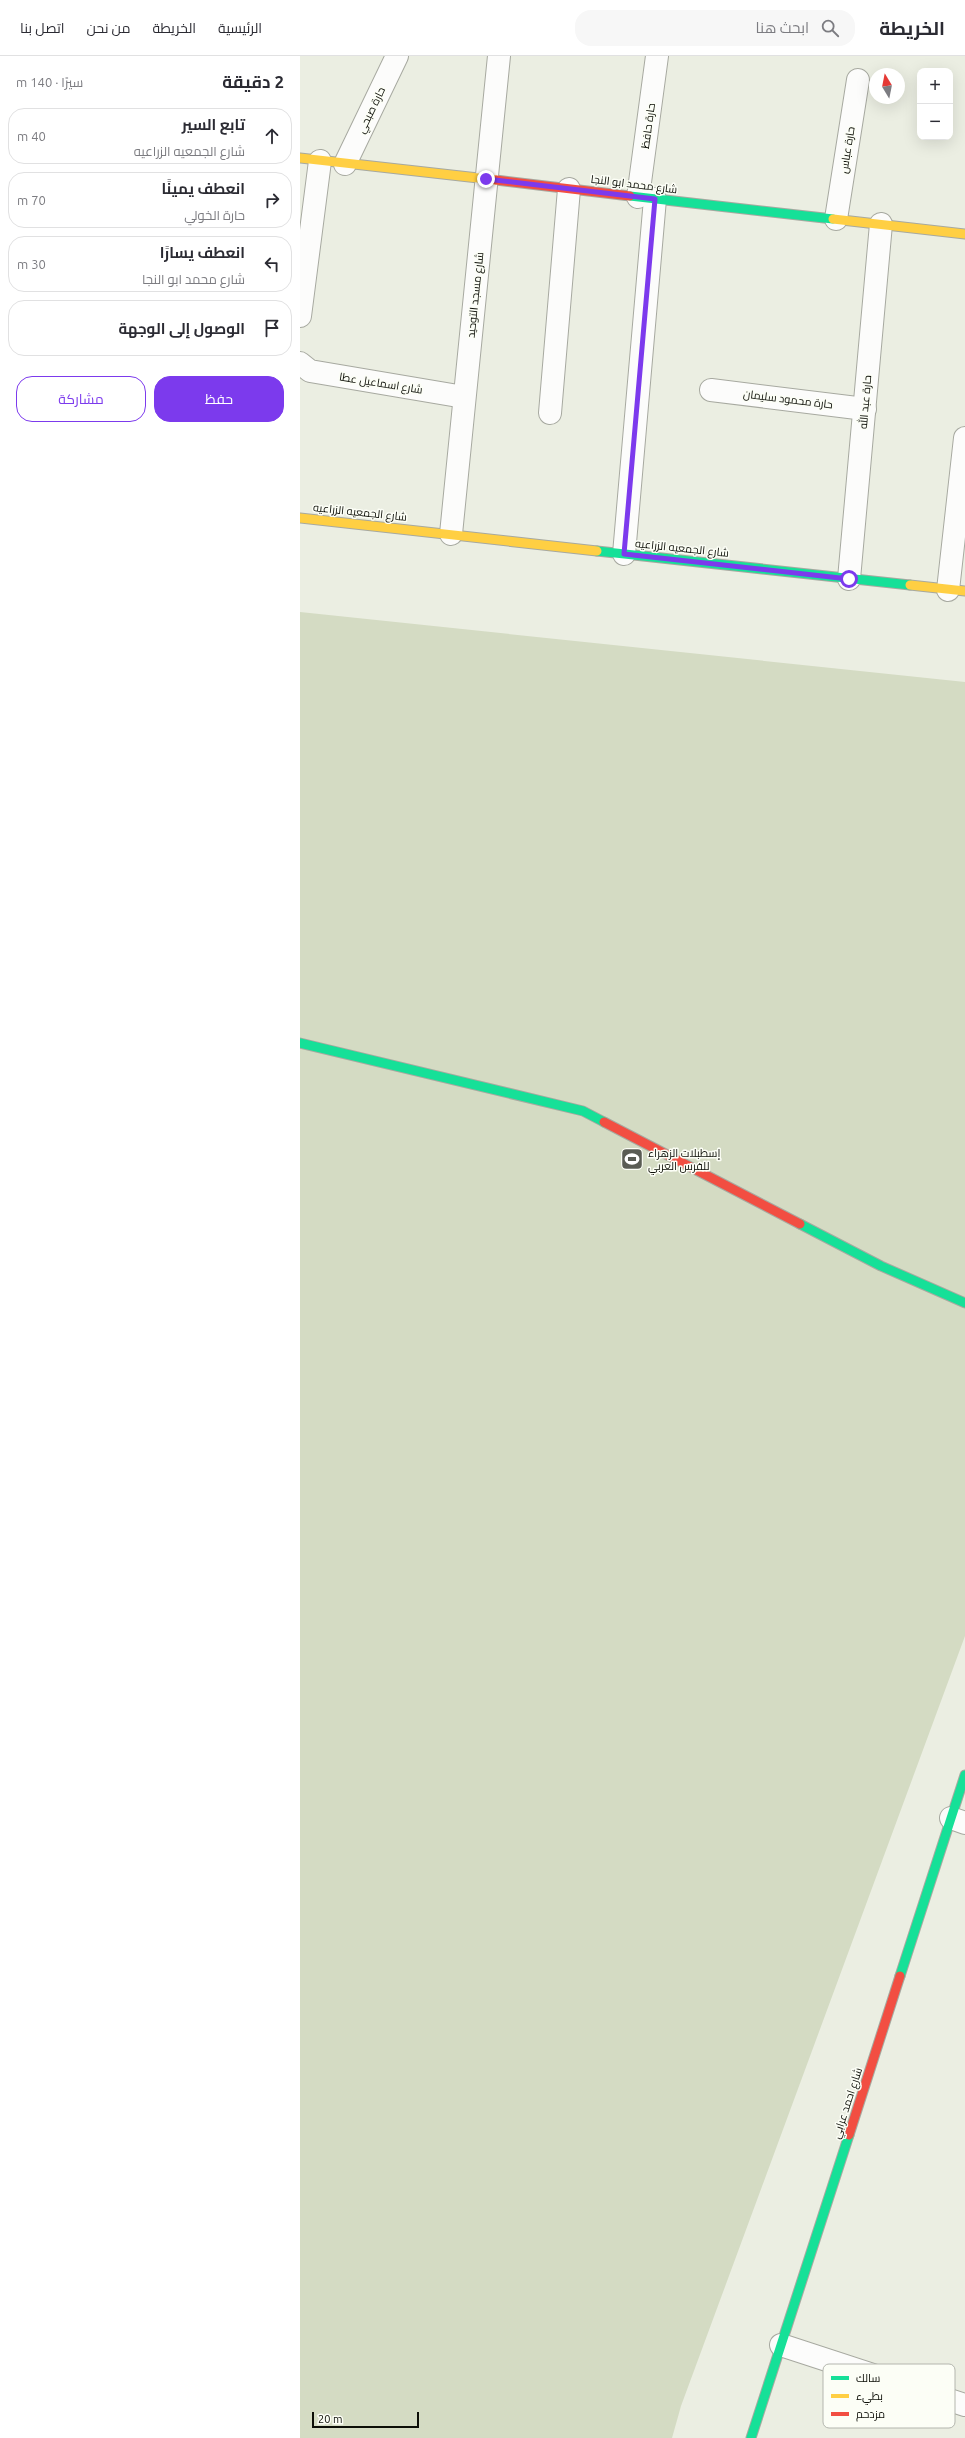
<!DOCTYPE html>
<html lang="ar">
<meta charset="utf-8">
<style>
:root{--surface:#fff;--page:#f7f7f7;--text:#2b2b33;--muted:#7c7c81;--line:#e1e1e2;--accent:#7c3aed}
body{margin:0;font-family:Ubuntu,Cairo,sans-serif;background:var(--page);color:var(--text);direction:rtl}
.controls{position:absolute;right:12px;top:12px;display:grid;overflow:hidden;border-radius:8px;box-shadow:0 4px 16px #0002}
.controls button{width:36px;height:36px;display:grid;place-items:center;padding:0;border:0;border-bottom:1px solid var(--line);background:var(--surface);color:var(--text);font:20px sans-serif}
.compass{position:absolute;left:569px;top:12px;width:36px;height:36px;border-radius:50%;background:var(--surface);box-shadow:0 4px 16px #0002;rotate:350deg}
.scale{position:absolute;left:12px;bottom:10px;width:107px;box-sizing:border-box;padding-left:4px;border:2px solid #0c0e07;border-top:0;font-size:11px;line-height:14px;white-space:nowrap;color:#0c0e07;-webkit-text-stroke:3px #fcfef6;paint-order:stroke}
.stop{position:absolute;width:12px;height:12px;margin:-9px;border:3px solid #7c3aed;border-radius:50%;background:#fff}
.stop.end{background:#7c3aed;border-color:#fff;box-shadow:0 1px 4px #0008}
.list{margin:0;padding:0;list-style:none}
h2{display:flex;justify-content:space-between;align-items:center;height:52px;margin:0;padding:0 16px;font-size:17px}
h2 small{font-size:13px;font-weight:400;color:var(--muted)}
.list li{display:grid;grid-template-columns:26px 1fr auto;gap:12px;align-items:center;box-sizing:border-box;height:56px;margin:0 8px 8px;padding:0 8px;border:1px solid var(--line);border-radius:16px}
.list b{display:block;font-size:15px;white-space:nowrap}
.list p{margin:0;font-size:13px;white-space:nowrap;color:var(--muted)}
.list em{font-size:13px;font-style:normal;color:var(--muted)}
.actions{display:flex;gap:8px;padding:12px 16px}
.actions a{flex:1;padding:9px 0;border:1px solid var(--accent);border-radius:16px;text-align:center;font-size:14px;color:var(--accent)}
.actions .main{background:var(--accent);color:#fff}
.icon{flex:none;width:22px;height:22px;fill:none;stroke:currentColor;stroke-width:2;stroke-linecap:round;stroke-linejoin:round}
.map{position:relative;flex:none;width:665px;height:2382px;overflow:hidden;direction:ltr}
header{display:flex;align-items:center;gap:24px;box-sizing:border-box;height:56px;padding:0 20px;background:var(--surface);border-bottom:1px solid var(--line)}
header strong{font-size:19px}
nav{display:flex;gap:22px;margin-inline-start:auto;font-size:14px}
.search{width:280px;height:36px;background:var(--page);display:flex;align-items:center;gap:10px;box-sizing:border-box;padding:0 14px;border-radius:16px;color:var(--muted);font-size:15px}
main{display:flex}
aside{flex:1;background:var(--surface)}
.map>svg:first-child{display:block}
</style>
<header>
<strong>الخريطة</strong>
<div class="search"><svg class="icon" aria-label="search" viewBox="0 0 24 24"><circle cx="10" cy="10" r="6"/><path d="M15 15l6 6"/></svg>ابحث هنا</div>
<nav><a>الرئيسية</a><a>الخريطة</a><a>من نحن</a><a>اتصل بنا</a></nav>
</header>
<main>
<div class="map">
<svg width="665" height="2382" viewBox="0 0 665 2382">
<rect width="100%" height="100%" fill="#ebeee2"/>
<!-- green -->
<polygon fill="#d4dbc3" points="0,556 665,626 665,1580 381,2350 372,2382 0,2382"/>
<g fill="none" stroke-linecap="round" stroke-linejoin="round">
<!-- street casing -->
<g stroke="#a7a9a0" stroke-width="24">
<g id="street">
<polyline points="45,108 97,0"/>
<polyline points="338,141 357,0"/>
<polyline points="536,163 558,24"/>
<polyline points="0,260 20,105"/>
<polyline points="0,307 10,315 164,341"/>
<polyline points="411,334 565,353"/>
<polyline points="250,357 269,133"/>
<polyline points="151,478 199,0"/>
<polyline points="324,498 355,143"/>
<polyline points="549,523 581,168"/>
<polyline points="648,534 665,382"/>
<polyline points="651,1762 665,1767"/>
<polyline points="481,2289 665,2349"/>
</g>
</g>
<!-- fast casing -->
<g stroke="#a7a9a0" stroke-width="11">
<g id="fast">
<polyline points="330,140 533,163"/>
<polyline points="297,495 610,529"/>
<polyline points="0,987 283,1055 304,1066"/>
<polyline points="500,1168 581,1210 665,1247"/>
<polyline points="600,1920 665,1719"/>
<polyline points="451,2382 549,2079"/>
</g>
</g>
<!-- slow casing -->
<g stroke="#a7a9a0" stroke-width="11">
<g id="slow">
<polyline points="0,102 196,124"/>
<polyline points="533,163 665,178"/>
<polyline points="0,462 297,495"/>
<polyline points="610,529 665,535"/>
</g>
</g>
<!-- jam casing -->
<g stroke="#a7a9a0" stroke-width="11">
<g id="jam">
<polyline points="196,124 330,140"/>
<polyline points="304,1066 500,1168"/>
<polyline points="549,2079 600,1920"/>
</g>
</g>
<!-- street -->
<use href="#street" stroke="#fcfcfb" stroke-width="22"/>
<!-- fast -->
<use href="#fast" stroke="#16e098" stroke-width="9"/>
<!-- slow -->
<use href="#slow" stroke="#ffcf43" stroke-width="9"/>
<!-- jam -->
<use href="#jam" stroke="#f24e42" stroke-width="9"/>
</g>
<g fill="none" stroke-linecap="round" stroke-linejoin="round">
<!-- route -->
<polyline stroke="#7c3aed" stroke-width="5" points="186,123 355,143 324,498 549,523"/>
</g>
<!-- icons -->
<defs>
<g id="stadium-square" transform="scale(1.15)"><rect x="-9" y="-9" width="18" height="18" rx="4" fill="#5a5c54" stroke="#fcfef6"/><path d="M0-5a6.5 5 0 1 0 0 10a6.5 5 0 1 0 0-10ZM-3.5-1.8h7v3.6h-7Z" fill="#fff"/></g>
</defs>
<g fill-rule="evenodd">
<use href="#stadium-square" x="332" y="1103"/>
</g>
<g text-anchor="middle" dominant-baseline="central" stroke-width="3" stroke-linejoin="round" paint-order="stroke">
<!-- street labels -->
<g font-size="11" fill="#0c0e07" stroke="#fcfef6">
<text transform="translate(71 54) rotate(-64)">حارة صبحي</text>
<text transform="translate(348 70) rotate(-82)">حارة حافظ</text>
<text transform="translate(547 94) rotate(-81)">حارة عباس</text>
<text transform="translate(334 128) rotate(7)">شارع محمد ابو النجا</text>
<text transform="translate(175 239) rotate(-84)">شارع مسجد التوحيد</text>
<text transform="translate(81 327) rotate(9)">شارع اسماعيل عطا</text>
<text transform="translate(488 343) rotate(7)">حارة محمود سليمان</text>
<text transform="translate(565 346) rotate(-85)">حارة عبد الله</text>
<text transform="translate(60 456) rotate(6)">شارع الجمعيه الزراعيه</text>
<text transform="translate(382 492) rotate(6)">شارع الجمعيه الزراعيه</text>
<text transform="translate(547 2047) rotate(-72)">شارع احمد عرابي</text>
</g>
<!-- poi labels -->
<g font-size="11" fill="#0c0e07" stroke="#fcfef6" text-anchor="start">
<text x="348" y="1097">إسطبلات الزهراء<tspan x="348" dy="13">للفرس العربي</tspan></text>
</g>
</g>
<!-- legend -->
<rect x="523" y="2308" width="132" height="64" rx="6" fill="#fcfef6" stroke="#b4b6ae" stroke-width="1"/>
<rect x="531" y="2320" width="18" height="4" fill="#16e098"/>
<rect x="531" y="2338" width="18" height="4" fill="#ffcf43"/>
<rect x="531" y="2356" width="18" height="4" fill="#f24e42"/>
<g font-size="11" fill="#0c0e07">
<text x="556" y="2326">سالك</text>
<text x="556" y="2344">بطيء</text>
<text x="556" y="2362">مزدحم</text>
</g>
</svg>
<div class="controls">
<button>+</button>
<button>−</button>
</div>
<svg class="compass" viewBox="-18 -18 36 36"><path d="M0-13l5 13h-10z" fill="#e53935"/><path d="M0 13l5-13h-10z" fill="#7c7c81"/></svg>
<div class="scale">20 m</div>
<div class="stop" style="left:549px;top:523px"></div>
<div class="stop end" style="left:186px;top:123px"></div>
</div>
<aside>
<h2>2 دقيقة<small>سيرًا · 140 m</small></h2>
<ul class="list">
<li><svg class="icon" aria-label="ahead" viewBox="0 0 24 24"><path d="M12 20V5M6 11l6-6 6 6"/></svg><div><b>تابع السير</b><p>شارع الجمعيه الزراعيه</p></div><em>40 m</em></li>
<li><svg class="icon" aria-label="right" viewBox="0 0 24 24"><path d="M7 20v-9h11M14 6l5 5-5 5"/></svg><div><b>انعطف يمينًا</b><p>حارة الخولي</p></div><em>70 m</em></li>
<li><svg class="icon" aria-label="left" viewBox="0 0 24 24"><path d="M17 20v-9H6M10 6l-5 5 5 5"/></svg><div><b>انعطف يسارًا</b><p>شارع محمد ابو النجا</p></div><em>30 m</em></li>
<li><svg class="icon" aria-label="arrive" viewBox="0 0 24 24"><path d="M6 21V4h12l-3 4 3 4H6"/></svg><div><b>الوصول إلى الوجهة</b></div></li>
</ul>
<div class="actions"><a class="main">حفظ</a><a>مشاركة</a></div>
</aside>
</main>
